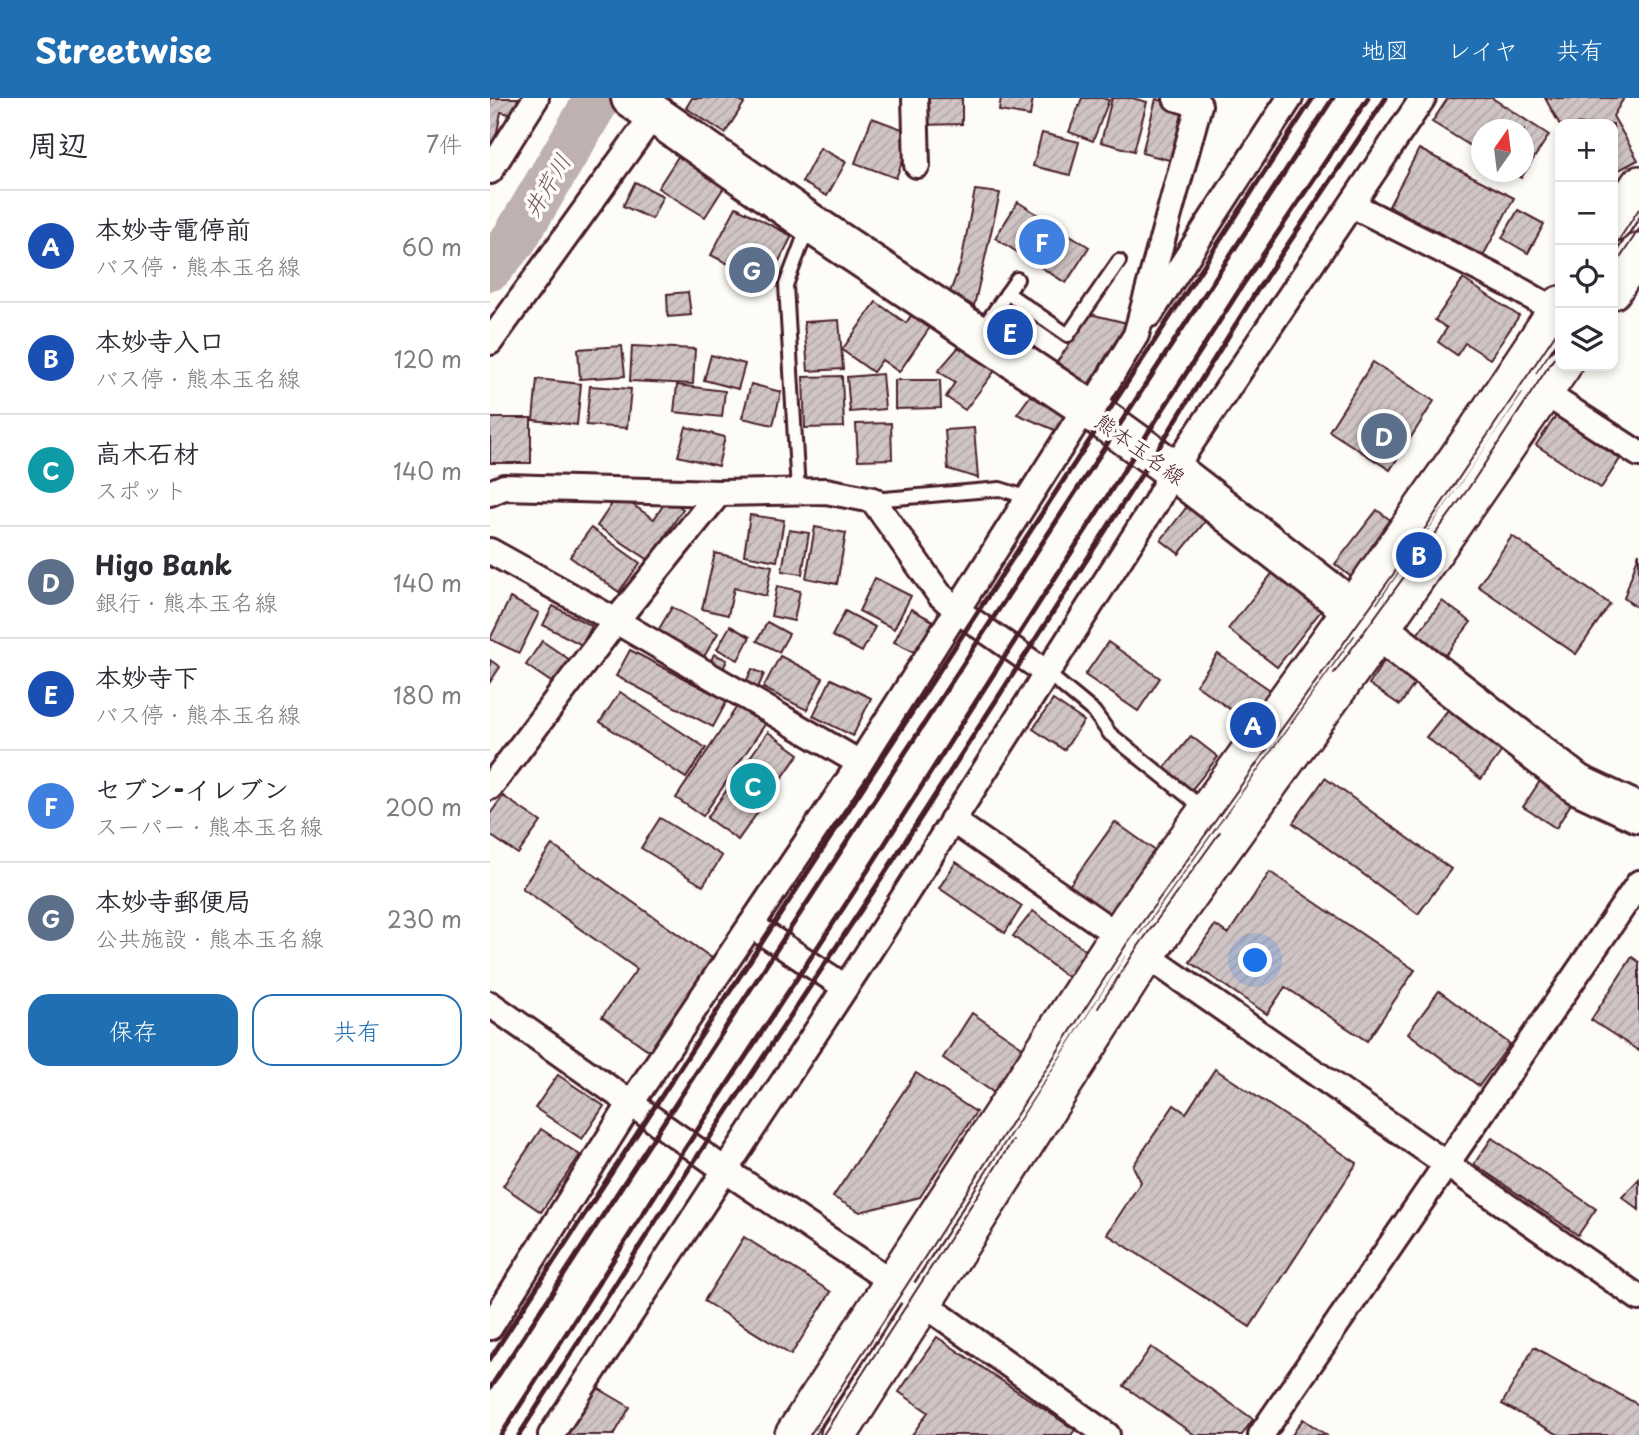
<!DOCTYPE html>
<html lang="ja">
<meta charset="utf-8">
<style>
:root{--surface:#fff;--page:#f7f7f7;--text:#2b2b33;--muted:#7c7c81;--line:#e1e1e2;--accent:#1f6fb2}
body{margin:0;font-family:"Playpen Sans","Klee One",sans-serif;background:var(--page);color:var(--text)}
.controls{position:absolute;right:21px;top:21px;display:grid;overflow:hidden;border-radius:14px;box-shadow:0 4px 10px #0003}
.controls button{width:63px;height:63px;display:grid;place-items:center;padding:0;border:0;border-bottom:2px solid var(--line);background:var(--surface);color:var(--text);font:35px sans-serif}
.compass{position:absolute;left:981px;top:21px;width:63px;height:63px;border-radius:50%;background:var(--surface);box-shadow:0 4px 10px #0003;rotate:14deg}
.you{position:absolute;left:766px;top:863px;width:24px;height:24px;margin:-18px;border:5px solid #fff;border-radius:50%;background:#1a73e8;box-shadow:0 0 0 10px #1a73e833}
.badge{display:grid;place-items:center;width:46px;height:46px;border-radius:50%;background:var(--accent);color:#fff;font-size:23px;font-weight:700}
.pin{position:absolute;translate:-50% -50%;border:4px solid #fff;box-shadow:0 2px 7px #0006}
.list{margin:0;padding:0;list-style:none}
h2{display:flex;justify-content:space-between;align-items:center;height:91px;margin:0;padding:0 28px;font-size:30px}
h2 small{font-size:23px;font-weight:400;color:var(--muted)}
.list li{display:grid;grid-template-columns:46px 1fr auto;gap:21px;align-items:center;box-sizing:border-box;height:112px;padding:0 28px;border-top:2px solid var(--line)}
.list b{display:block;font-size:26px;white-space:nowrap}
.list p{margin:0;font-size:23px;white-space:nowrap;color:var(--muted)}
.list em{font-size:23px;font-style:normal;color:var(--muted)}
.actions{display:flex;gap:14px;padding:21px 28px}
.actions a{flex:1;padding:16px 0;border:2px solid var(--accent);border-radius:21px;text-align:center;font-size:24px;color:var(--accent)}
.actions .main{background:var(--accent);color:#fff}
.icon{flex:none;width:38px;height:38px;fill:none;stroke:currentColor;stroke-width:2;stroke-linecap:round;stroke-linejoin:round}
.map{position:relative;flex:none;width:1149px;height:1337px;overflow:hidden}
header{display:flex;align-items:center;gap:42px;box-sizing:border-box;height:98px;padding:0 35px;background:var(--accent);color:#fff}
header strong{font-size:33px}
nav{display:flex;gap:38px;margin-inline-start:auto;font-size:24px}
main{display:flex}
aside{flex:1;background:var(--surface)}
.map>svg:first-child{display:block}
</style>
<header>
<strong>Streetwise</strong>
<nav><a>地図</a><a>レイヤ</a><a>共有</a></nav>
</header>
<main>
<aside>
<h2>周辺<small>7件</small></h2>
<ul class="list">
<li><span class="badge" style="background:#1a4fb4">A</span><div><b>本妙寺電停前</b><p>バス停 · 熊本玉名線</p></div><em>60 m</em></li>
<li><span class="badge" style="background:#1a4fb4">B</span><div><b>本妙寺入口</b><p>バス停 · 熊本玉名線</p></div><em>120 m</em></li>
<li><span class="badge" style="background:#0f9aa8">C</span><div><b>高木石材</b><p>スポット</p></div><em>140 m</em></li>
<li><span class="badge" style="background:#5c6f8a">D</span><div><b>Higo Bank</b><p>銀行 · 熊本玉名線</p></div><em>140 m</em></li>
<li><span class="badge" style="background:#1a4fb4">E</span><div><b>本妙寺下</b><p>バス停 · 熊本玉名線</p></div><em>180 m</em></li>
<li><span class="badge" style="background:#3f7fe0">F</span><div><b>セブン-イレブン</b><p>スーパー · 熊本玉名線</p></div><em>200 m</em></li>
<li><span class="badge" style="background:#5c6f8a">G</span><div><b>本妙寺郵便局</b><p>公共施設 · 熊本玉名線</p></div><em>230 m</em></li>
</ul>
<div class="actions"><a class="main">保存</a><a>共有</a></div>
</aside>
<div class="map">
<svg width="1149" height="1337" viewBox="0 0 1149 1337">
<defs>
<pattern id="building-hatch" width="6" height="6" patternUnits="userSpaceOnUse" patternTransform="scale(1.75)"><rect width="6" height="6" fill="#d0c5c4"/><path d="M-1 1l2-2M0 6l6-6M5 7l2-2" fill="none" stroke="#b4a9a9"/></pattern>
</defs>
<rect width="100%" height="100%" fill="#fdfcf7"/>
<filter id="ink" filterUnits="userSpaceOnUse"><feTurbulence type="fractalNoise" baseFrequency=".0143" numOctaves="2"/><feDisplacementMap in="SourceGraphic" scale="14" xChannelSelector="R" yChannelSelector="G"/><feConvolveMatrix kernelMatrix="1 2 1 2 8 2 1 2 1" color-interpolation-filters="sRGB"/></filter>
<g filter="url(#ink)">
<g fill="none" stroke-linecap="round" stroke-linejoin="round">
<!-- river -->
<polyline stroke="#c0b1b1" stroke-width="46" points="0,170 25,140 108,0"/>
</g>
<!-- building -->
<g fill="url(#building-hatch)" stroke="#4a1f2b" stroke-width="2">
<polygon points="0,0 28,0 24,17 11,14 4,49 0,49"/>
<polygon points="202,0 246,0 254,5 235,35 196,10"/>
<polygon points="430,0 472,0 472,26 431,27"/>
<polygon points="511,0 543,0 540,18 509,13"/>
<polygon points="592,0 612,0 619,2 603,43 579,34"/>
<polygon points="622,0 642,0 657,4 644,53 611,44"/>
<polygon points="958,0 1002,0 1059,37 1031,80 1020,74 1034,74 1034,32 992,32 992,55 942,24"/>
<polygon points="1055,0 1134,0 1123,18 1148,62 1123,75 1123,26 1070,27"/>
<polygon points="666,1 697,9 683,63 652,55"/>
<polygon points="382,20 423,35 406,80 365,65"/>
<polygon points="552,35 589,44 580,77 543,68"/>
<polygon points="330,50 356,64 337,98 312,84"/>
<polygon points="929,51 1024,100 993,158 899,108"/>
<polygon points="189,57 236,86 215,119 168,90"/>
<polygon points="145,84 173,98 162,121 133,108"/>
<polygon points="485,92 510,95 484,208 460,194 471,165"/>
<polygon points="528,104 599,149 576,185 505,140"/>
<polygon points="246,109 302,138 277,186 221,157"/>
<polygon points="1028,112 1054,126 1038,155 1012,140"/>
<polygon points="973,181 1029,218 1000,261 975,245 967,257 948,244 957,230 945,222"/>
<polygon points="198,194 201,217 178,219 177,196"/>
<polygon points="386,204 416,225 425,212 443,225 409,274 392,262 383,274 352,252"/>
<polygon points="600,216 637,225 598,287 567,264"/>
<polygon points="349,222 353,271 318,273 314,224"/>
<polygon points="474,243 510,266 475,312 456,299 465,284 448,273"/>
<polygon points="132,248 135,278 90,281 88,251"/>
<polygon points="142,248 205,251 203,286 140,283"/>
<polygon points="221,257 255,266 248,291 214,282"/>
<polygon points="883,264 944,303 900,372 839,333"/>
<polygon points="392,276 395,311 360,314 357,279"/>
<polygon points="352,278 354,329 315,330 313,279"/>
<polygon points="47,281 91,286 87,327 43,322"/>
<polygon points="405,282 450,282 451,310 405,311"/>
<polygon points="261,286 291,294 283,327 252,320"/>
<polygon points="187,287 235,293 232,319 184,314"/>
<polygon points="100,288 141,291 137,330 96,327"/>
<polygon points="546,290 579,314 567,333 527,316"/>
<polygon points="1066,318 1130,361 1111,390 1046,347"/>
<rect x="0" y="320" width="41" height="45"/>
<polygon points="401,325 402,361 368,362 366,326"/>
<polygon points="196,329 235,339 228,368 188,358"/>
<polygon points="484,330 488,380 458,371 455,332"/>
<polygon points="128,397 164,421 178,400 193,411 159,462 107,428"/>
<polygon points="700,405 718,420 689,456 671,442"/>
<polygon points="887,412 907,427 865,482 845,466"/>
<polygon points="260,417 294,422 287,463 254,457"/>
<polygon points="325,429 356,435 347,486 316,480"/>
<polygon points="101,430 150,465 129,494 80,459"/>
<polygon points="299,432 319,435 312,476 292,473"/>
<polygon points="1022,438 1120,506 1086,556 988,488"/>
<polygon points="225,455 282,468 276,498 244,490 238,517 212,511"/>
<polygon points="1149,455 1149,511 1134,500"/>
<polygon points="789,467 837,505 787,569 738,531"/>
<polygon points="385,480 421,498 404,531 369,513"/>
<polygon points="287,488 310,493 304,523 281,518"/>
<polygon points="20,500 49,515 29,555 0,541"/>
<polygon points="952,503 981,524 955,558 926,538"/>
<polygon points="63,508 102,528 92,547 53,527"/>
<polygon points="182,509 228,535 212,562 166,536"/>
<polygon points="421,511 443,523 427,555 404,544"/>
<polygon points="355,513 385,529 372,554 342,538"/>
<polygon points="277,524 299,536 289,554 267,543"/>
<polygon points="240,528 260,539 248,562 227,551"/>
<polygon points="52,543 80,562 64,586 36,567"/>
<polygon points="618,544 670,580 648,613 595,577"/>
<polygon points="140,552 237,603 223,629 126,578"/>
<polygon points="224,556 237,562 232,574 218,569"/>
<polygon points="728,556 783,594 761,626 706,587"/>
<polygon points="290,558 333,580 317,612 273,590"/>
<polygon points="897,558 929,579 910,607 879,586"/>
<polygon points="0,562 10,569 0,584"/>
<polygon points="262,571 274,576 267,592 255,586"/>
<polygon points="341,581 381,600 363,638 323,618"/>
<polygon points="130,594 216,650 196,680 110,624"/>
<polygon points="563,602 594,623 574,652 543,631"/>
<polygon points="248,607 276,625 213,718 186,700"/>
<polygon points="958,612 1012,653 991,681 936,639"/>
<polygon points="278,634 309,656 248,742 217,720"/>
<polygon points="701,638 728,659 699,695 672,673"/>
<polygon points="835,680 961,771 928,816 803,725"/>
<polygon points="1050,683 1082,704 1066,730 1033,709"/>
<polygon points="13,698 51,724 28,756 0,737 0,716"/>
<polygon points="170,720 232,758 213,788 151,750"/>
<polygon points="625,724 670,756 623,820 579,788"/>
<polygon points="62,747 226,863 161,954 112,919 147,871 32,790"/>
<polygon points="466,764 532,808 515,835 449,790"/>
<polygon points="780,774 925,872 877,943 795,889 777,916 700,864 725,827 738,836"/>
<polygon points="543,813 598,854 579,880 523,838"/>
<polygon points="1142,859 1149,864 1149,953 1101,922"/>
<polygon points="949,893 1020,946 989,988 918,935"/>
<polygon points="482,915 538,953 509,998 453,960"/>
<polygon points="725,971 867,1065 760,1229 617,1136 651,1084 643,1068 684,1007 696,1015"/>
<polygon points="426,975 486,1014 430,1099 370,1114 343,1099"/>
<polygon points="68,977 114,1008 92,1041 45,1010"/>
<polygon points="51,1031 90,1057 51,1114 13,1088"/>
<polygon points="1002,1040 1106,1111 1088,1137 984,1066"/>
<polygon points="1149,1081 1149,1112 1132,1099"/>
<polygon points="254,1139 341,1194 301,1257 214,1203"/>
<polygon points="447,1239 585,1332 581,1337 422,1337 438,1314 409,1294"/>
<polygon points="661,1249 763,1321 752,1337 705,1337 634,1288"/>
<polygon points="1044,1249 1149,1307 1149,1333 1147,1337 1069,1337 1012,1306"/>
<polygon points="99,1285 140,1309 124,1337 69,1337"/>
<polygon points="813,1321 836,1337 802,1337"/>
</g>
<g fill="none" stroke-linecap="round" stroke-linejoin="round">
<!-- lane casing -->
<g stroke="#4a1f2b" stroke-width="18">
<g id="lane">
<polyline points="517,195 578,237 629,163"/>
<polyline points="490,234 527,181"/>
<polyline points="308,393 296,187 318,129"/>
<polyline points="383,402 510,391 539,400"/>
<polyline points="557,575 604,614 620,636 715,712"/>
</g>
</g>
<!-- street casing -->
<g stroke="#4a1f2b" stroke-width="30">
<g id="street">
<polyline points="425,0 427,67"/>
<polyline points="0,73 46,0"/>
<polyline points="862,107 1019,186 1070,215"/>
<polyline points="660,216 800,0"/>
<polyline points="0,244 164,16"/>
<polyline points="1041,286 1149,356"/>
<polyline points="600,312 646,237 709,7 686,0"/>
<polyline points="0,395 14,389 229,395 336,393 383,402 449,496 468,513 557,575"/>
<polyline points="0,453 126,523 370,665"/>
<polyline points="0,689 126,523 229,395"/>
<polyline points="462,722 1149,1200"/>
<polyline points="261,827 355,889"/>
<polyline points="0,906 235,1072 423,1198 617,1337"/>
<polyline points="0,1229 141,1005 370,665 596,309"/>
<polyline points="61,1337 376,858 665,406 683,372 933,0"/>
<polyline points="771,1337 1149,785"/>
</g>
</g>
<!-- secondary casing -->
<g stroke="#4a1f2b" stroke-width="40">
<g id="secondary">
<polyline points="1123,126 1149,86"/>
<polyline points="1123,193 1149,153"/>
<polyline points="303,1337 639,820 861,511 985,334 1070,206"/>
<polyline points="349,1337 657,857 890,533 1073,268"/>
</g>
</g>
<!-- primary casing -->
<g stroke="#4a1f2b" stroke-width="44">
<polyline id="primary" points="141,0 320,125 596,309 683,372 1087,686 1149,715"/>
</g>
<!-- lane -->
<use href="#lane" stroke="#fdfcf7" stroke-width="12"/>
<!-- street -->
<use href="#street" stroke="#fdfcf7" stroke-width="24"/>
<!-- secondary -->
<use href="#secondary" stroke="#fdfcf7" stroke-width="35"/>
<!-- primary -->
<use href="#primary" stroke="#fdfcf7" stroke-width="38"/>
<!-- tram -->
<g stroke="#4a1f2b" stroke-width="2">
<polyline points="1123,151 1149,111"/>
<polyline points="1123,171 1149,131"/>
<polyline points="844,575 978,391 1070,251"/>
<polyline points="608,910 647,850 730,734"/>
<polyline points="320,1337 638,844 920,453 1070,229"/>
<polyline points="333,1337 523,1042"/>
</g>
<!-- rail -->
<g stroke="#4a1f2b" stroke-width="5">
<polyline points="0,1261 823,0"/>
<polyline points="0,1290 843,0"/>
<polyline points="11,1337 185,1066 371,783 752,188 878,0"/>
<polyline points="29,1337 197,1074 384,792 666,354 764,197 896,0"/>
</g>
</g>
</g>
<g text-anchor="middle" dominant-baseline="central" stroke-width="7" stroke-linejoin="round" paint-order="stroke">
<!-- street labels -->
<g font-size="21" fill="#4a1f2b" stroke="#fdfcf7">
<text transform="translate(651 350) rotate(36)">熊本玉名線</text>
</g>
<!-- water labels -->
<g font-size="23" font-style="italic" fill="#73525a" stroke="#fdfcf7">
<text transform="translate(56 87) rotate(-59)">井芹川</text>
</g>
</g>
</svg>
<div class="controls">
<button>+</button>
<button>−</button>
<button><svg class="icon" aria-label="locate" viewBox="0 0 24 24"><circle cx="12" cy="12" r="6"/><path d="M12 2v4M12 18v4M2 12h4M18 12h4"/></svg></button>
<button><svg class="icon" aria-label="layers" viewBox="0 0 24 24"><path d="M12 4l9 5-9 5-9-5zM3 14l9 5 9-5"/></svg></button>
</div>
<svg class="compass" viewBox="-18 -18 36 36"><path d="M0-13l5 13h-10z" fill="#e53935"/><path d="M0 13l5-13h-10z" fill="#7c7c81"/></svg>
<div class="you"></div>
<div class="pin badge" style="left:763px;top:627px;background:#1a4fb4">A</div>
<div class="pin badge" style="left:929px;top:457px;background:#1a4fb4">B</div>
<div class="pin badge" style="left:263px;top:688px;background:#0f9aa8">C</div>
<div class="pin badge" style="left:894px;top:338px;background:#5c6f8a">D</div>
<div class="pin badge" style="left:520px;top:234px;background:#1a4fb4">E</div>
<div class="pin badge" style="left:552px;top:144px;background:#3f7fe0">F</div>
<div class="pin badge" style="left:262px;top:172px;background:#5c6f8a">G</div>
</div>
</main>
